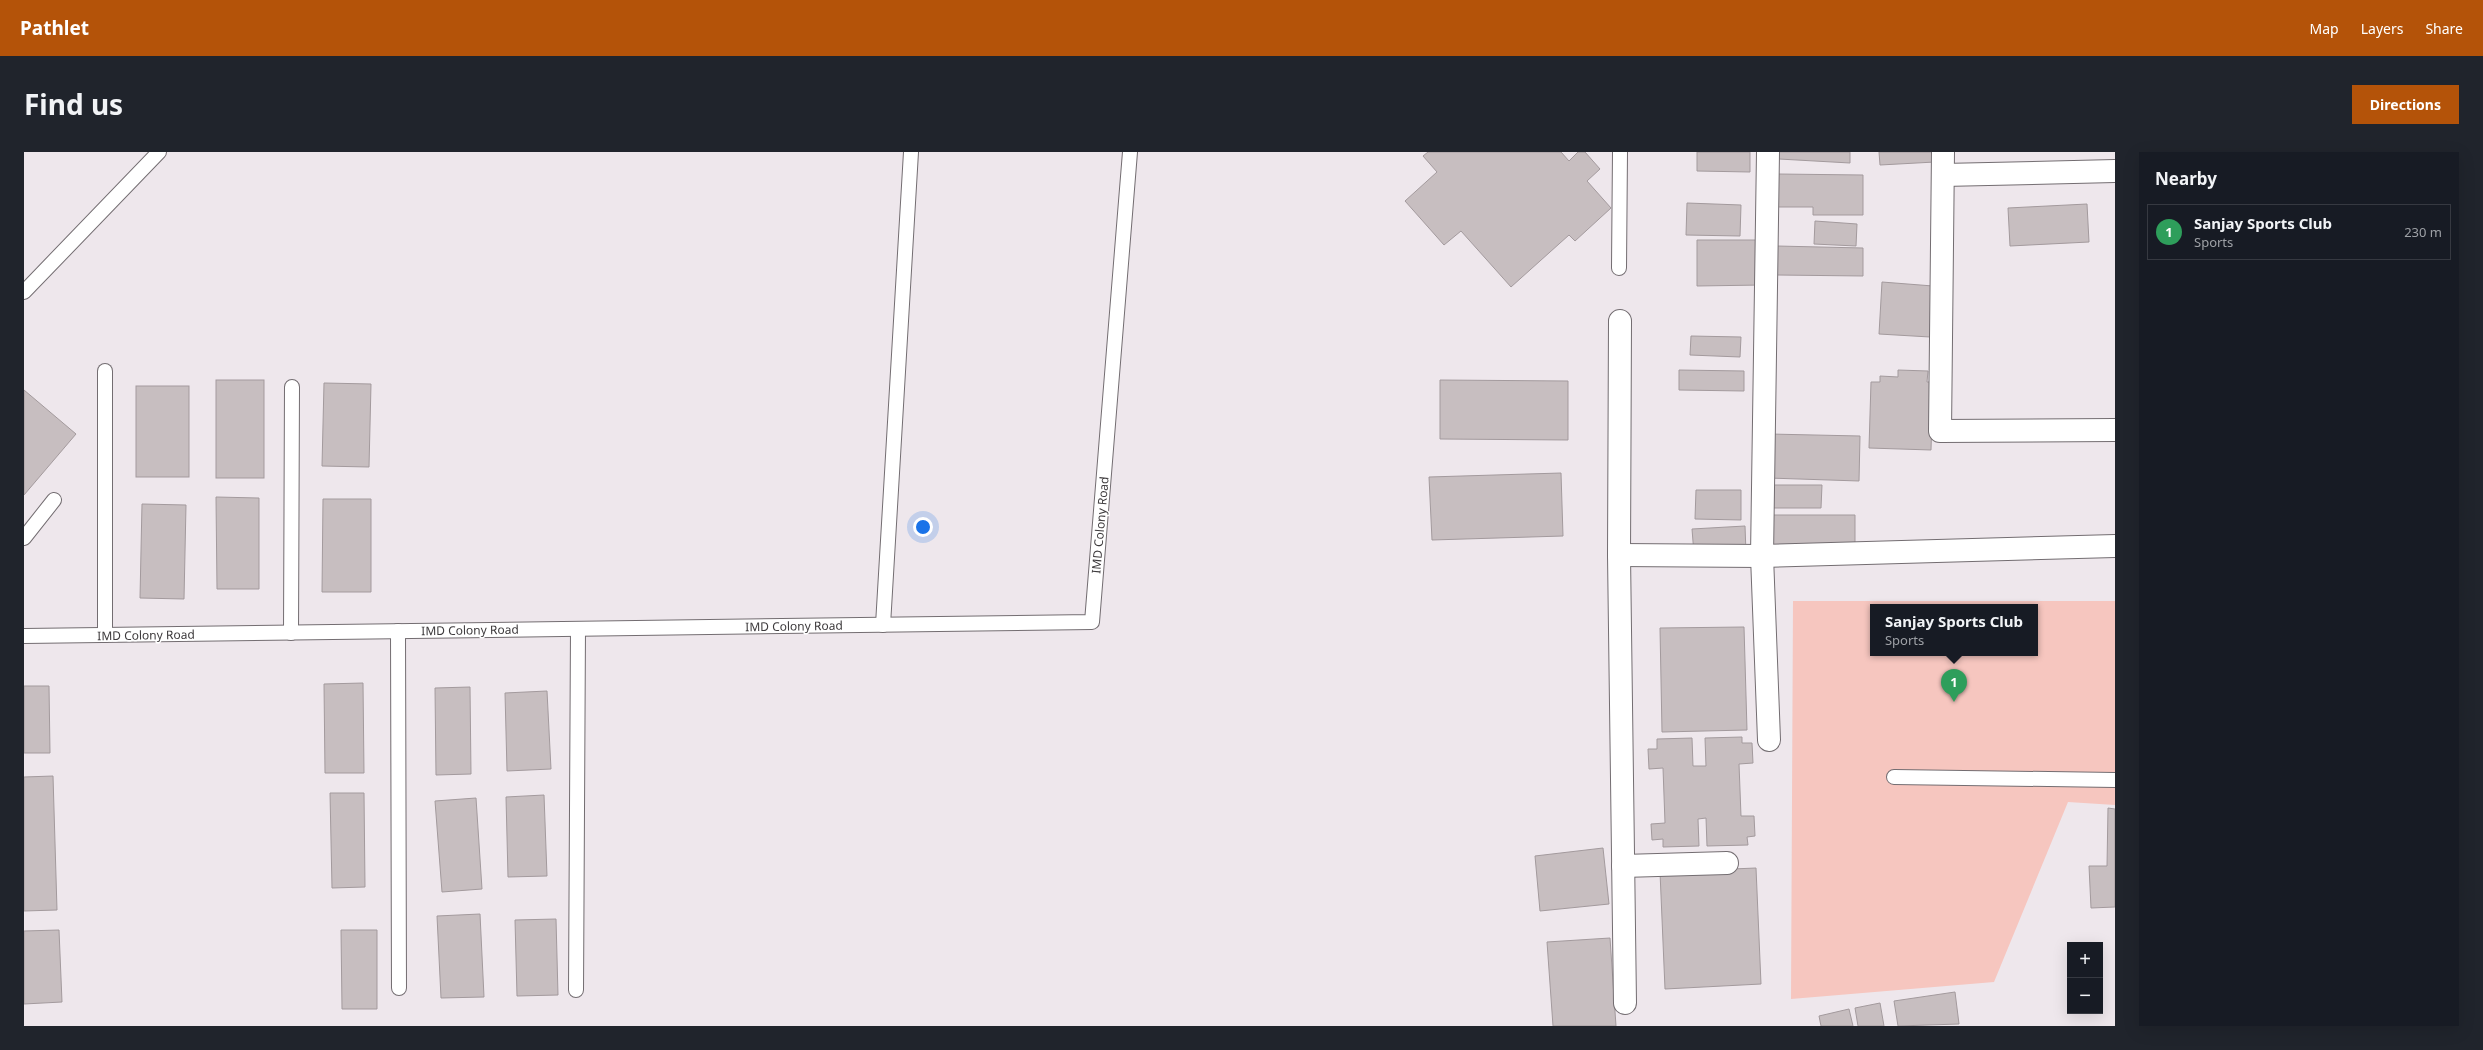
<!DOCTYPE html>
<meta charset="utf-8">
<style>
:root{--surface:#171b24;--page:#20242c;--text:#f1f3f6;--muted:#9ea1a6;--line:#363941;--accent:#b45309}
body{margin:0;font-family:"Noto Sans",sans-serif;background:var(--page);color:var(--text)}
.controls{position:absolute;right:12px;bottom:12px;display:grid;overflow:hidden;border-radius:0px;box-shadow:0 4px 16px #0002}
.controls button{width:36px;height:36px;display:grid;place-items:center;padding:0;border:0;border-bottom:1px solid var(--line);background:var(--surface);color:var(--text);font:20px sans-serif}
.you{position:absolute;left:899px;top:375px;width:14px;height:14px;margin:-10px;border:3px solid #fff;border-radius:50%;background:#1a73e8;box-shadow:0 0 0 6px #1a73e833}
.badge{display:grid;place-items:center;width:26px;height:26px;border-radius:50%;background:var(--accent);color:#fff;font-size:13px;font-weight:700}
.pin{position:absolute;translate:-50% -33px;filter:drop-shadow(0 1px 2px #0008)}
.pin::after{content:'';position:absolute;top:21px;width:14px;height:12px;background:inherit;clip-path:polygon(0 0,100% 0,50% 100%)}
.popup{position:absolute;left:1846px;top:452px;width:168px;height:52px;box-sizing:border-box;display:grid;place-content:center;border-radius:0px;background:var(--surface);filter:drop-shadow(0 1px 3px #0005);font-size:13px;white-space:nowrap;color:var(--muted)}
.popup b{font-size:15px;color:var(--text)}
.popup::after{content:'';position:absolute;left:50%;top:100%;margin-left:-8px;border:8px solid transparent;border-top-color:var(--surface)}
.list{margin:0;padding:0;list-style:none}
h2{display:flex;justify-content:space-between;align-items:center;height:52px;margin:0;padding:0 16px;font-size:17px}
h2 small{font-size:13px;font-weight:400;color:var(--muted)}
.list li{display:grid;grid-template-columns:26px 1fr auto;gap:12px;align-items:center;box-sizing:border-box;height:56px;margin:0 8px 8px;padding:0 8px;border:1px solid var(--line);border-radius:0px}
.list b{display:block;font-size:15px;white-space:nowrap}
.list p{margin:0;font-size:13px;white-space:nowrap;color:var(--muted)}
.list em{font-size:13px;font-style:normal;color:var(--muted)}
.map{position:relative;flex:none;width:2091px;height:874px;overflow:hidden;border-radius:0px}
header{display:flex;align-items:center;gap:24px;box-sizing:border-box;height:56px;padding:0 20px;background:var(--accent);color:#fff}
header strong{font-size:19px}
nav{display:flex;gap:22px;margin-inline-start:auto;font-size:14px}
.intro{display:flex;align-items:center;justify-content:space-between;box-sizing:border-box;height:96px;padding:0 24px}
h1{margin:0;font-size:28px}
.button{padding:10px 18px;border-radius:0px;background:var(--accent);color:#fff;font-size:14px;font-weight:700}
main{display:flex;gap:24px;padding:0 24px}
aside{flex:1;background:var(--surface);border-radius:0px;box-shadow:0 4px 16px #0002}
.map>svg:first-child{display:block}
</style>
<header>
<strong>Pathlet</strong>
<nav><a>Map</a><a>Layers</a><a>Share</a></nav>
</header>
<div class="intro"><h1>Find us</h1><a class="button">Directions</a></div>
<main>
<div class="map">
<svg width="2091" height="874" viewBox="0 0 2091 874">
<rect width="100%" height="100%" fill="#eee7ec"/>
<!-- green -->
<path fill="#f6c6bf" fill-rule="evenodd" d="M1769 449H2091V653L2044 650 1970 830 1767 847ZM1849 455H2011V501H1849Z"/>
<!-- building -->
<g fill="#c7bec0" stroke="#a39a9d">
<polygon points="1404,0 1537,0 1545,9 1554,0 1561,0 1576,17 1563,29 1587,56 1551,89 1545,83 1487,135 1437,79 1420,93 1381,49 1413,20 1399,4"/>
<polygon points="1673,0 1726,0 1726,20 1673,19"/>
<polygon points="1755,0 1826,0 1826,11 1755,7"/>
<polygon points="1855,0 1911,0 1911,10 1856,13"/>
<polygon points="1754,22 1839,23 1839,63 1789,63 1789,55 1754,55"/>
<polygon points="1663,51 1717,53 1716,84 1662,83"/>
<polygon points="2063,52 2065,90 1986,94 1984,56"/>
<polygon points="1791,69 1833,72 1832,94 1790,92"/>
<polygon points="1673,88 1737,88 1738,133 1673,134"/>
<polygon points="1753,94 1839,96 1839,124 1752,123"/>
<polygon points="1858,130 1909,134 1906,185 1855,182"/>
<polygon points="1667,184 1717,185 1716,205 1666,203"/>
<polygon points="1655,218 1720,219 1720,239 1655,238"/>
<polygon points="1874,218 1904,219 1903,230 1909,230 1907,298 1845,296 1847,230 1856,230 1856,224 1874,225"/>
<rect x="192" y="228" width="48" height="98"/>
<polygon points="1416,228 1544,229 1544,288 1416,287"/>
<polygon points="300,231 347,232 345,315 298,314"/>
<rect x="112" y="234" width="53" height="91"/>
<polygon points="0,238 52,282 0,343"/>
<polygon points="1745,282 1836,284 1835,329 1744,326"/>
<polygon points="1537,321 1539,384 1408,388 1405,325"/>
<polygon points="1746,333 1798,333 1797,356 1746,356"/>
<polygon points="1672,338 1717,338 1717,368 1671,367"/>
<polygon points="192,345 235,346 235,437 193,437"/>
<polygon points="299,347 347,347 347,440 298,440"/>
<polygon points="118,352 162,353 160,447 116,446"/>
<polygon points="1748,363 1831,363 1831,396 1747,397"/>
<polygon points="1721,374 1722,401 1670,402 1668,377"/>
<polygon points="1720,475 1723,578 1638,580 1636,476"/>
<polygon points="339,531 340,621 301,621 300,532"/>
<polygon points="0,534 25,534 26,601 0,601"/>
<polygon points="446,535 447,622 412,623 411,536"/>
<polygon points="523,539 527,617 483,619 481,541"/>
<polygon points="1718,585 1718,591 1728,591 1729,611 1715,612 1717,664 1730,664 1731,684 1723,685 1724,693 1683,694 1682,666 1674,667 1675,694 1639,695 1639,687 1628,688 1627,672 1641,671 1639,616 1625,617 1624,597 1633,597 1633,587 1668,586 1669,614 1682,614 1681,586"/>
<polygon points="29,624 33,758 0,759 0,625"/>
<polygon points="306,641 340,641 341,735 308,736"/>
<polygon points="520,643 523,724 484,725 482,645"/>
<polygon points="452,646 458,737 418,740 411,649"/>
<polygon points="2084,656 2091,657 2091,755 2067,756 2065,714 2083,714"/>
<polygon points="1579,696 1585,752 1516,759 1511,704"/>
<polygon points="1732,716 1737,832 1641,837 1636,720"/>
<polygon points="456,762 460,845 417,846 413,764"/>
<polygon points="532,767 534,843 493,844 491,768"/>
<polygon points="35,778 38,850 0,852 0,779"/>
<polygon points="317,778 353,778 353,857 318,857"/>
<polygon points="1586,786 1592,874 1529,874 1523,790"/>
<polygon points="1931,840 1935,872 1874,874 1870,849"/>
<polygon points="1856,851 1860,874 1834,874 1831,856"/>
<polygon points="1825,857 1829,874 1797,874 1795,864"/>
</g>
<g fill="none" stroke-linecap="round" stroke-linejoin="round">
<!-- lane casing -->
<g stroke="#736d71" stroke-width="16">
<g id="lane">
<polyline points="1595,116 1596,0"/>
<polyline points="0,140 135,0"/>
<polyline points="0,386 30,348"/>
<polyline points="859,473 887,0"/>
<polyline points="374,479 375,836"/>
<polyline points="267,481 268,235"/>
<polyline points="81,483 81,219"/>
<polyline points="0,484 1068,470 1106,0"/>
<polyline points="1870,625 2091,628"/>
<polyline points="552,838 554,477"/>
</g>
</g>
<!-- street casing -->
<g stroke="#736d71" stroke-width="24">
<g id="street">
<polyline points="1744,0 1738,404 1745,588"/>
<polyline points="1919,0 1916,279 2091,278"/>
<polyline points="1919,23 2091,19"/>
<polyline points="1596,169 1595,403 1601,851"/>
<polyline points="1595,403 1738,404 2091,394"/>
<polyline points="1599,714 1703,711"/>
</g>
</g>
<!-- lane -->
<use href="#lane" stroke="#fff" stroke-width="14"/>
<!-- street -->
<use href="#street" stroke="#fff" stroke-width="22"/>
</g>
<g text-anchor="middle" dominant-baseline="central" stroke-width="3" stroke-linejoin="round" paint-order="stroke">
<!-- street labels -->
<g font-size="12" fill="#3d3a3c" stroke="#fff">
<text transform="translate(1076 373) rotate(-85)">IMD Colony Road</text>
<text transform="translate(770 474) rotate(-1)">IMD Colony Road</text>
<text transform="translate(446 478) rotate(-1)">IMD Colony Road</text>
<text transform="translate(122 483) rotate(-1)">IMD Colony Road</text>
</g>
</g>
</svg>
<div class="controls">
<button>+</button>
<button>−</button>
</div>
<div class="you"></div>
<div class="pin badge" style="left:1930px;top:550px;background:#2e9e5b">1</div>
<div class="popup"><b>Sanjay Sports Club</b>Sports</div>
</div>
<aside>
<h2>Nearby<small></small></h2>
<ul class="list">
<li><span class="badge" style="background:#2e9e5b">1</span><div><b>Sanjay Sports Club</b><p>Sports</p></div><em>230 m</em></li>
</ul>
</aside>
</main>
